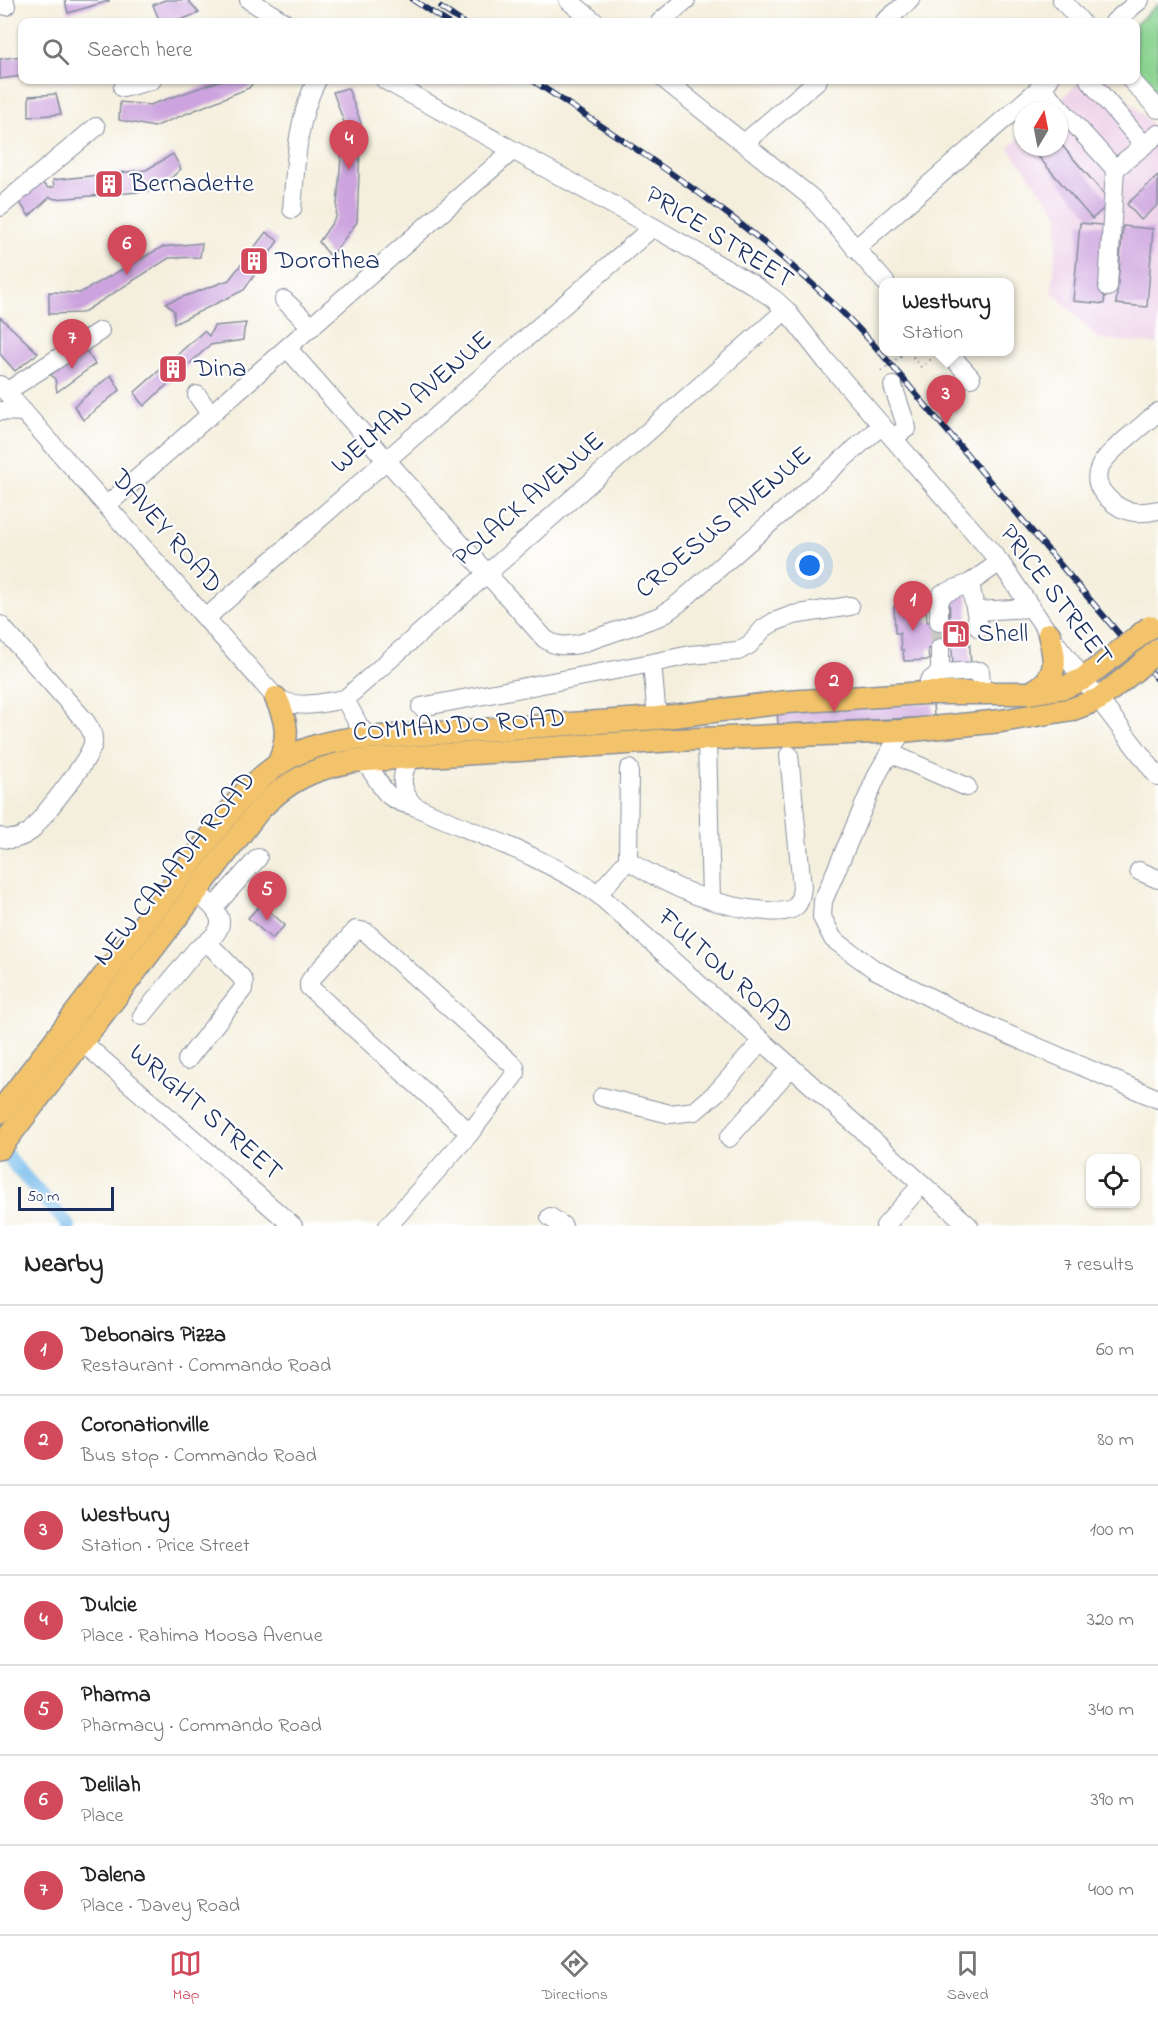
<!DOCTYPE html>
<meta charset="utf-8">
<style>
:root{--surface:#fff;--page:#f2f2f2;--text:#222;--muted:#767676;--line:#e0e0e0;--accent:#d1495b}
body{margin:0;font-family:"Indie Flower",sans-serif;background:var(--page);color:var(--text)}
.controls{position:absolute;right:18px;bottom:18px;display:grid;overflow:hidden;border-radius:12px;box-shadow:0 2px 4px #0004}
.controls button{width:54px;height:54px;display:grid;place-items:center;padding:0;border:0;border-bottom:2px solid var(--line);background:var(--surface);color:var(--text);font:30px sans-serif}
.compass{position:absolute;left:1014px;top:102px;width:54px;height:54px;border-radius:50%;background:var(--surface);box-shadow:0 2px 4px #0004;rotate:10deg}
.scale{position:absolute;left:18px;bottom:15px;width:96px;box-sizing:border-box;padding-left:6px;border:3px solid #1b2f5e;border-top:0;font-size:16px;line-height:21px;white-space:nowrap;color:#1b2f5e;-webkit-text-stroke:4px #fff;paint-order:stroke}
.you{position:absolute;left:810px;top:566px;width:21px;height:21px;margin:-15px;border:4px solid #fff;border-radius:50%;background:#1a73e8;box-shadow:0 0 0 9px #1a73e833}
.badge{display:grid;place-items:center;width:39px;height:39px;border-radius:50%;background:var(--accent);color:#fff;font-size:20px;font-weight:700}
.pin{position:absolute;translate:-50% -50px;filter:drop-shadow(0 2px 3px #0008)}
.pin::after{content:'';position:absolute;top:32px;width:21px;height:18px;background:inherit;clip-path:polygon(0 0,100% 0,50% 100%)}
.popup{position:absolute;left:879px;top:278px;width:135px;height:78px;box-sizing:border-box;display:grid;place-content:center;border-radius:12px;background:var(--surface);filter:drop-shadow(0 2px 4px #0005);font-size:20px;white-space:nowrap;color:var(--muted)}
.popup b{font-size:22px;color:var(--text)}
.popup::after{content:'';position:absolute;left:50%;top:100%;margin-left:-12px;border:12px solid transparent;border-top-color:var(--surface)}
.list{margin:0;padding:0;list-style:none}
h2{display:flex;justify-content:space-between;align-items:center;height:78px;margin:0;padding:0 24px;font-size:26px}
h2 small{font-size:20px;font-weight:400;color:var(--muted)}
.list li{display:grid;grid-template-columns:39px 1fr auto;gap:18px;align-items:center;box-sizing:border-box;height:90px;padding:0 24px;border-top:2px solid var(--line)}
.list b{display:block;font-size:22px;white-space:nowrap}
.list p{margin:0;font-size:20px;white-space:nowrap;color:var(--muted)}
.list em{font-size:20px;font-style:normal;color:var(--muted)}
.icon{flex:none;width:33px;height:33px;fill:none;stroke:currentColor;stroke-width:2;stroke-linecap:round;stroke-linejoin:round}
.map{position:relative;flex:none;width:1158px;height:1226px;overflow:hidden}
.search{position:absolute;background:var(--surface);box-shadow:0 2px 4px #0004;left:18px;right:18px;top:18px;height:66px;display:flex;align-items:center;gap:15px;box-sizing:border-box;padding:0 21px;border-radius:12px;color:var(--muted);font-size:22px}
.sheet{height:708px;background:var(--surface)}
nav{display:flex;justify-content:space-around;align-items:center;box-sizing:border-box;height:84px;border-top:2px solid var(--line);background:var(--surface);font-size:16px;color:var(--muted)}
nav a{display:grid;justify-items:center;gap:3px}
nav .on{color:var(--accent)}
.map>svg:first-child{display:block}
</style>
<div class="map">
<svg width="1158" height="1226" viewBox="0 0 1158 1226">
<rect width="100%" height="100%" fill="#fff"/>
<filter id="ink" filterUnits="userSpaceOnUse"><feTurbulence type="fractalNoise" baseFrequency=".0167" numOctaves="2"/><feDisplacementMap in="SourceGraphic" scale="12" xChannelSelector="R" yChannelSelector="G"/><feConvolveMatrix kernelMatrix="1 2 1 2 8 2 1 2 1" color-interpolation-filters="sRGB"/></filter>
<filter id="wash" filterUnits="userSpaceOnUse"><feTurbulence type="fractalNoise" baseFrequency=".008" numOctaves="4" result="noise"/><feDisplacementMap in="SourceGraphic" scale="24" xChannelSelector="R" yChannelSelector="G"/><feGaussianBlur stdDeviation="1.35" result="paint"/><feColorMatrix in="noise" values="0 0 0 0 0 0 0 0 0 0 0 0 0 0 0 0 0 1.4 0 .05"/><feComposite in="paint" operator="in"/></filter>
<g filter="url(#wash)">
<rect width="100%" height="100%" fill="#f4efdd"/>
<!-- built -->
<polygon fill="#edd0e8" points="1082,80 1109,80 1158,131 1158,344 1099,339 1052,292 1059,215 1009,148 1023,135 1023,147 1059,147 1059,111 1048,111"/>
<!-- green -->
<polygon fill="#88d18d" stroke="#528076" stroke-width="1.5" points="1158,4 1158,93 1136,67 1136,24"/>
<g fill="none" stroke-linecap="round" stroke-linejoin="round">
<!-- canal -->
<polyline stroke="#72baea" stroke-width="14" points="8,1156 16,1167 69,1226"/>
</g>
<g id="blocks">
<!-- building -->
<g fill="#cca3de">
<polygon points="65,0 109,0 109,1 68,13"/>
<polygon points="165,0 188,0 199,13 175,22 160,22 153,5"/>
<polygon points="22,56 22,76 0,79 0,59"/>
<polygon points="222,80 255,80 249,88 154,127 119,120 120,102 150,105"/>
<polygon points="348,88 361,123 357,222 331,257 319,242 336,217 344,122 333,92"/>
<polygon points="56,94 61,114 29,117 29,96"/>
<polygon points="1059,142 1111,202 1092,219 1031,148 1059,147"/>
<polygon points="173,154 181,169 162,186 151,191 55,199 50,197 29,216 16,197 41,182 48,188 54,187 53,180 146,170"/>
<polygon points="1158,176 1158,205 1141,220 1127,204"/>
<polygon points="1080,223 1111,226 1104,304 1073,301"/>
<polygon points="1123,226 1153,229 1147,307 1116,304"/>
<polygon points="266,232 278,241 244,290 174,324 174,311 166,303 229,280"/>
<polygon points="202,243 200,257 169,258 82,313 49,314 49,292 80,293 162,247"/>
<polygon points="0,317 38,353 15,371 0,354"/>
<polygon points="246,323 244,330 243,340 210,345 144,406 138,399 135,392 204,331 209,336 214,326"/>
<polygon points="83,346 95,364 57,392 55,379 51,375"/>
<polygon points="111,375 120,390 83,420 74,406"/>
<polygon points="967,595 971,667 953,668 952,647 928,649 929,660 904,661 903,650 901,650 900,633 895,633 894,606 926,604 927,622 950,621 949,596"/>
<polygon points="933,703 934,717 778,724 777,710"/>
<polygon points="261,904 285,925 272,939 248,918"/>
</g>
</g>
</g>
<g filter="url(#ink)">
<use href="#blocks" fill-opacity="0" stroke="#888f9e" stroke-width="1.5"/>
<g fill="none" stroke-linecap="round" stroke-linejoin="round">
<!-- minor-tunnel -->
<polyline stroke="#c9c9c4" stroke-width="18" stroke-dasharray="18 9" stroke-linecap="butt" points="939,622 940,648"/>
<!-- minor casing -->
<g stroke="#888f9e" stroke-width="20">
<g id="minor">
<polyline points="4,0 6,6"/>
<polyline points="249,0 284,22"/>
<polyline points="568,0 595,22"/>
<polyline points="1062,0 1081,22"/>
<polyline points="660,22 686,0"/>
<polyline points="884,22 910,0"/>
<polyline points="1114,22 1140,0"/>
<polyline points="385,80 653,227 750,283 774,299 786,310 826,361 1000,562 1049,634 1158,777"/>
<polyline points="665,80 812,198 885,282"/>
<polyline points="1089,80 1144,145"/>
<polyline points="1131,80 1158,109"/>
<polyline points="1041,87 1115,169 1108,287"/>
<polyline points="123,88 152,80"/>
<polyline points="744,143 818,80"/>
<polyline points="1115,169 1158,134"/>
<polyline points="0,207 96,127"/>
<path d="M292 209C296 165 296 120 317 80"/>
<polyline points="855,249 1049,80"/>
<polyline points="284,300 312,327"/>
<path d="M288 349 545 639C556 647 565 646 579 644L661 616 679 603 882 425"/>
<polyline points="948,352 971,378"/>
<path d="M0 385 276 698C299 710 321 703 345 699L786 310"/>
<polyline points="893,386 907,428 893,438"/>
<polyline points="6,392 100,331"/>
<polyline points="197,395 211,415"/>
<polyline points="0,411 24,412"/>
<path d="M1158 412C1147 421 1137 430 1126 439 1105 457 1082 476 1111 501 1125 514 1140 514 1158 510"/>
<polyline points="107,505 512,151"/>
<polyline points="970,583 979,628"/>
<polyline points="977,611 1031,608"/>
<polyline points="206,618 653,227"/>
<polyline points="939,622 939,605 942,594 970,583 1000,562"/>
<path d="M0 625 85 721C90 728 94 734 93 743 90 761 44 814 31 831 21 838 11 842 0 837"/>
<polyline points="940,648 940,673"/>
<polyline points="925,693 929,681 940,673 980,671 982,694"/>
<polyline points="345,699 359,726 370,739"/>
<polyline points="421,707 652,663"/>
<polyline points="657,718 652,663 690,655 738,651 749,645 764,628 774,622 793,615 850,606"/>
<polyline points="902,731 878,773 823,901 822,917 833,939 874,969 972,1019 1158,1099"/>
<polyline points="707,740 711,900"/>
<polyline points="890,753 967,787"/>
<path d="M414 757C398 772 400 790 414 806"/>
<path d="M363 761C385 783 377 798 414 806 475 834 542 855 598 894L969 1226"/>
<polyline points="628,860 629,769"/>
<polyline points="1139,871 1158,879"/>
<path d="M598 894 628 860C669 887 716 907 766 911 775 912 790 913 797 905 801 900 801 893 802 887L789 755"/>
<polyline points="214,907 258,858"/>
<path d="M142 1016 196 950C231 927 225 915 196 892"/>
<polyline points="81,1041 293,1226"/>
<polyline points="187,1060 243,989 244,982 241,977 208,943"/>
<polyline points="602,1097 670,1114 695,1111 717,1092 762,1041"/>
<polyline points="729,1138 791,1067"/>
<polyline points="550,1217 563,1226"/>
<polyline points="388,1226 470,1133 516,1073 515,1067 366,932 356,930 312,978 309,983 309,987 470,1133"/>
<polyline points="885,1226 922,1184"/>
</g>
</g>
<!-- major casing -->
<g stroke="#888f9e" stroke-width="25">
<g id="major">
<path d="M1032 692C1059 678 1056 661 1049 634"/>
<path d="M276 698C288 723 289 737 279 763"/>
<path d="M0 1112 241 797C275 762 301 745 351 739L657 718 787 702 925 693H1030L1065 687 1083 679 1120 651"/>
<path d="M0 1148 259 810C288 780 312 769 353 761L674 740 902 731 1001 721 1073 709 1099 699 1134 671"/>
</g>
</g>
<!-- path -->
<polyline stroke="#888f9e" stroke-width="2" stroke-dasharray="1.5 4.5" stroke-linecap="butt" points="909,352 921,367 934,357"/>
<!-- minor -->
<use href="#minor" stroke="#fff" stroke-width="18"/>
<!-- major -->
<use href="#major" stroke="#f2c36a" stroke-width="22"/>
<!-- rail casing -->
<g stroke="#1b2f5e" stroke-width="6">
<g id="rail">
<polyline points="413,0 447,22"/>
<polyline points="441,8 462,22"/>
<path d="M532 80C656 162 783 242 882 354L1158 680"/>
</g>
</g>
<!-- rail -->
<use href="#rail" stroke="#fff" stroke-width="4" stroke-dasharray="11" stroke-linecap="butt"/>
<!-- major-bridge casing -->
<g stroke="#888f9e" stroke-width="25" stroke-linecap="butt">
<g id="major-bridge">
<polyline points="1120,651 1150,627"/>
<polyline points="1134,671 1158,650"/>
</g>
</g>
<!-- path-bridge -->
<polyline stroke="#888f9e" stroke-width="2" stroke-dasharray="1.5 4.5" stroke-linecap="butt" points="881,371 906,352"/>
<!-- major-bridge -->
<use href="#major-bridge" stroke="#f2c36a" stroke-width="22"/>
</g>
</g>
<!-- icons -->
<defs>
<g id="building-square" transform="scale(1.5)"><rect x="-9" y="-9" width="18" height="18" rx="4" fill="#d1495b" stroke="#fff"/><path d="M-4-6H4V6H1V3H-1V6H-4ZM-2.5-4.3h1.7v1.8h-1.7ZM.8-4.3h1.7v1.8H.8ZM-2.5-1h1.7V.8h-1.7ZM.8-1h1.7V.8H.8Z" fill="#fff"/></g>
<g id="fuel-square" transform="scale(1.5)"><rect x="-9" y="-9" width="18" height="18" rx="4" fill="#d1495b" stroke="#fff"/><path d="M-5.5-6h7V0h2V4h1.3V-2.5L3-4.5l.8-.8L6-3V5H2.5V1h-1V6h-7ZM-4.2-4.7v3.2H.2V-4.7Z" fill="#fff"/></g>
</defs>
<g fill-rule="evenodd">
<use href="#building-square" x="109" y="184"/>
<use href="#building-square" x="254" y="261"/>
<use href="#building-square" x="173" y="369"/>
<use href="#fuel-square" x="956" y="634"/>
</g>
<g text-anchor="middle" dominant-baseline="central" stroke-width="4.5" stroke-linejoin="round" paint-order="stroke">
<!-- poi labels -->
<g font-size="27" fill="#1b2f5e" stroke="#fff" text-anchor="start">
<text x="130" y="184">Bernadette</text>
<text x="275" y="261">Dorothea</text>
<text x="194" y="369">Dina</text>
<text x="977" y="634">Shell</text>
</g>
<!-- street labels -->
<g font-size="27" fill="#1b2f5e" stroke="#fff">
<text transform="translate(719 238) rotate(32)">PRICE STREET</text>
<text transform="translate(412 403) rotate(-41)">WELMAN AVENUE</text>
<text transform="translate(529 500) rotate(-41)">POLACK AVENUE</text>
<text transform="translate(724 523) rotate(-40)">CROESUS AVENUE</text>
<text transform="translate(166 532) rotate(49)">DAVEY ROAD</text>
<text transform="translate(1055 596) rotate(53)">PRICE STREET</text>
<text transform="translate(459 726) rotate(-4)">COMMANDO ROAD</text>
<text transform="translate(175 869) rotate(-51)">NEW CANADA ROAD</text>
<text transform="translate(725 972) rotate(42)">FULTON ROAD</text>
<text transform="translate(205 1113) rotate(41)">WRIGHT STREET</text>
</g>
</g>
</svg>
<div class="controls">
<button><svg class="icon" aria-label="locate" viewBox="0 0 24 24"><circle cx="12" cy="12" r="6"/><path d="M12 2v4M12 18v4M2 12h4M18 12h4"/></svg></button>
</div>
<svg class="compass" viewBox="-18 -18 36 36"><path d="M0-13l5 13h-10z" fill="#e53935"/><path d="M0 13l5-13h-10z" fill="#767676"/></svg>
<div class="scale">50 m</div>
<div class="you"></div>
<div class="pin badge" style="left:913px;top:631px">1</div>
<div class="pin badge" style="left:834px;top:712px">2</div>
<div class="pin badge" style="left:946px;top:425px">3</div>
<div class="popup"><b>Westbury</b>Station</div>
<div class="pin badge" style="left:349px;top:170px">4</div>
<div class="pin badge" style="left:267px;top:921px">5</div>
<div class="pin badge" style="left:127px;top:275px">6</div>
<div class="pin badge" style="left:72px;top:369px">7</div>
<div class="search"><svg class="icon" aria-label="search" viewBox="0 0 24 24"><circle cx="10" cy="10" r="6"/><path d="M15 15l6 6"/></svg>Search here</div>
</div>
<section class="sheet">
<h2>Nearby<small>7 results</small></h2>
<ul class="list">
<li><span class="badge">1</span><div><b>Debonairs Pizza</b><p>Restaurant · Commando Road</p></div><em>60 m</em></li>
<li><span class="badge">2</span><div><b>Coronationville</b><p>Bus stop · Commando Road</p></div><em>80 m</em></li>
<li><span class="badge">3</span><div><b>Westbury</b><p>Station · Price Street</p></div><em>100 m</em></li>
<li><span class="badge">4</span><div><b>Dulcie</b><p>Place · Rahima Moosa Avenue</p></div><em>320 m</em></li>
<li><span class="badge">5</span><div><b>Pharma</b><p>Pharmacy · Commando Road</p></div><em>340 m</em></li>
<li><span class="badge">6</span><div><b>Delilah</b><p>Place</p></div><em>390 m</em></li>
<li><span class="badge">7</span><div><b>Dalena</b><p>Place · Davey Road</p></div><em>400 m</em></li>
</ul>
</section>
<nav>
<a class="on"><svg class="icon" aria-label="map" viewBox="0 0 24 24"><path d="M3 6l6-2 6 2 6-2v14l-6 2-6-2-6 2zM9 4v14M15 6v14"/></svg>Map</a>
<a><svg class="icon" aria-label="directions" viewBox="0 0 24 24"><path d="M12 3l9 9-9 9-9-9zM9 14v-3h6M13 9l2 2-2 2"/></svg>Directions</a>
<a><svg class="icon" aria-label="saved" viewBox="0 0 24 24"><path d="M7 4h10v16l-5-4-5 4z"/></svg>Saved</a>
</nav>
